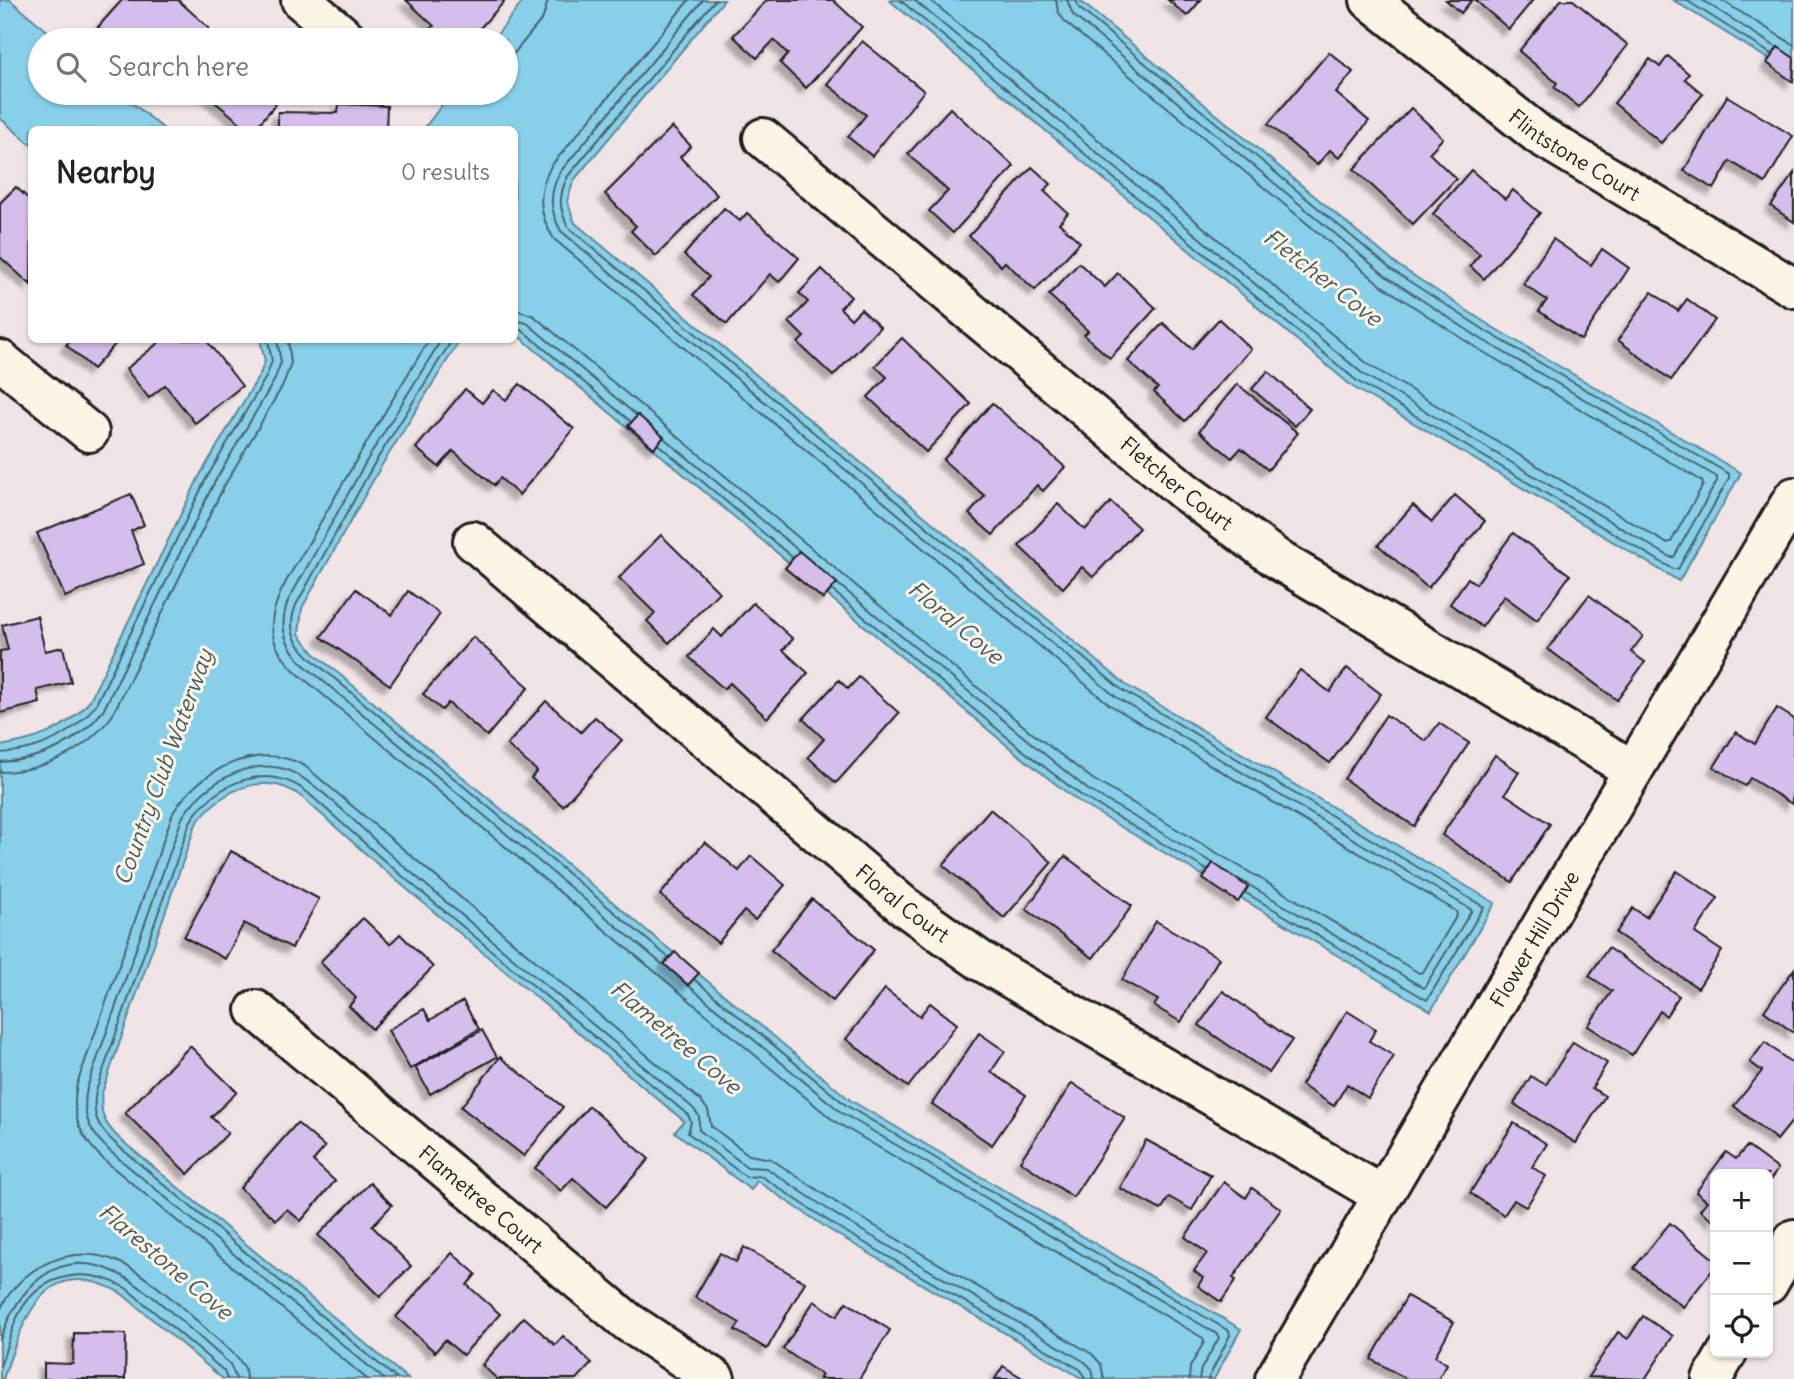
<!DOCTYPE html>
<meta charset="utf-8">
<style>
:root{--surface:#fff;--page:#f2f2f2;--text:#222;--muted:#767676;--line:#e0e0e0}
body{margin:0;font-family:Delius,sans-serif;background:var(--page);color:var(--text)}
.controls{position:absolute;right:21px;bottom:21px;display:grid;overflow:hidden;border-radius:10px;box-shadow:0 2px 5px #0004}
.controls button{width:63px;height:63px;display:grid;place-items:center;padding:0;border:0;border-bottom:2px solid var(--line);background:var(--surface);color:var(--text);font:35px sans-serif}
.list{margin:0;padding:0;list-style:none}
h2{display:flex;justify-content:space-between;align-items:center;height:91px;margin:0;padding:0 28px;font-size:30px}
h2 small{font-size:23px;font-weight:400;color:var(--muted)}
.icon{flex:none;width:38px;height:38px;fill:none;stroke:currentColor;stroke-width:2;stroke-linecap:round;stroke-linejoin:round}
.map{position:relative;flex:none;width:1794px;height:1379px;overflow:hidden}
.search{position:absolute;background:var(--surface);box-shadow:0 2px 5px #0004;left:28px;top:28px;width:490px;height:77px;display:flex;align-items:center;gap:18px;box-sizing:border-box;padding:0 24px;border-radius:38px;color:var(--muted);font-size:26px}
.panel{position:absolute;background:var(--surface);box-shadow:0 2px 5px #0004;left:28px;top:126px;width:490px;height:217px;border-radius:10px}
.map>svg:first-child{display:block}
</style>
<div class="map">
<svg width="1794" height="1379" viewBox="0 0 1794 1379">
<defs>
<filter id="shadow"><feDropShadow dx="-6" dy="6" stdDeviation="2" flood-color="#0004"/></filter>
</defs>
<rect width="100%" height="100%" fill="#f0e4e7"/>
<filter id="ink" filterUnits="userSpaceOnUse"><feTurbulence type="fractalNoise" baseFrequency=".0143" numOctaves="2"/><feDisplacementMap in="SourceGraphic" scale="14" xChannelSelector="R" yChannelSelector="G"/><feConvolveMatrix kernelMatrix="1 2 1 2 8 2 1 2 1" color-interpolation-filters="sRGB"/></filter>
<g filter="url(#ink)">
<!-- water -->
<g fill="#88d0e9" stroke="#5d8897" stroke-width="2">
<polygon points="0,0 10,0 58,40 40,40 40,93 120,93 164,129 32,130 31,145 0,118"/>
<polygon points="524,0 724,0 574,180 567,201 575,223 1126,685 1495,903 1431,1011 1079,802 1016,753 515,333 514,130 423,130 451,93 506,93 506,40 493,40"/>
<polygon points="889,0 1079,0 1396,264 1489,325 1741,473 1679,581 1353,387"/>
<polygon points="1673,0 1794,0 1794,75"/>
<path d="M260 340H460L380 468 302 608 299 634 314 653 850 1100 1241 1329 1214 1379H1083L833 1232 757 1181 751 1190 675 1132 684 1121 383 869 302 797C266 769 221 789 196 824L102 1093C99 1115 106 1126 121 1140L408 1379H223L121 1293C43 1250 23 1321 3 1379H0V746C37 740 64 731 89 702L200 475 260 374 265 361Z"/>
</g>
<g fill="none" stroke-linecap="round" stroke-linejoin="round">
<!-- shore -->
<g stroke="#47646e" stroke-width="2">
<path d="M703 0 560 172C549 193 549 210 561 231L1116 697 1472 910 1424 988 1237 878"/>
<path d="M715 0 568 176C558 195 559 209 568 227L1122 690 1484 907 1427 1000 1246 893"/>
<polyline points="900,0 1357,381 1673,569 1678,569 1729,478 1729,474 1486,331 1392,270 1079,8 1076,0"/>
<polyline points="914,0 1363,374 1670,557 1674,557 1717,481 1717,477 1481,339 1387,277 1073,15 1067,0"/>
<polyline points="930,0 1369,365 1666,543 1671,542 1703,485 1702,481 1475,347 1381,285 1065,22 1058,11 1056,0"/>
<polyline points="1686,0 1771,54"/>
<polyline points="1702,0 1776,47"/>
<polyline points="1721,0 1794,45"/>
<polyline points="506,63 543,18 548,0"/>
<path d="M514 309 534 316 1032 733 1094 780 1419 973 1423 972 1457 915 1456 911 1110 705 554 239C538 214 537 192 551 166L689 0"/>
<polyline points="514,320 527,323 636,415"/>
<polyline points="514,328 522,330 630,421"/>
<path d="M429 340C388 406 348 473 310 541 296 566 274 594 272 623 271 644 283 659 297 673L834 1121 1203 1338 1204 1342 1190 1367 1189 1379"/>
<path d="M441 340 367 460 288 601C278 628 285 645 304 665L662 964"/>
<path d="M452 340 374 464 296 605C287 628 293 641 310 658L668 957"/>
<polyline points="665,439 798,550"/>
<polyline points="659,445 792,557"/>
<polyline points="838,584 1087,789 1211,862"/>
<polyline points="833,591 1020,748 1082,796 1207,870"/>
<path d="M0 753C39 751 71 736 95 706L206 479 266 377 272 361 268 340"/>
<path d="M0 762C42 760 77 743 103 711L214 483 274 381 281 362 277 340"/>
<path d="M0 772C45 771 84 752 112 716L223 488 283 385 291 363 288 340"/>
<polyline points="695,980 847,1106 1229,1331 1230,1335 1208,1379"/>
<polyline points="689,986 842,1113 1217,1334 1219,1338 1201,1369 1199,1379"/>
<path d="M0 1310C22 1265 73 1241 121 1263 155 1279 206 1330 237 1357L245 1368 246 1379"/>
<path d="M0 1340C18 1288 57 1244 117 1273 150 1289 200 1339 230 1364L236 1379"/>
<path d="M0 1366C7 1348 11 1327 21 1310 44 1271 89 1267 126 1288L224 1371 227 1379"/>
<path d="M367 1379 104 1160C81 1138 70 1117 77 1084L173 813C199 770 257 740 305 766L700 1100 708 1110 711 1126 749 1155 771 1159 846 1209 1092 1354 1101 1364 1104 1379"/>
<path d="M384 1379 111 1152C90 1133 81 1116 87 1088L182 818C201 787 242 760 280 768 312 774 365 833 392 856 491 941 593 1024 693 1108L699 1116V1130L747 1167 766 1168 841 1218 1085 1362 1092 1369 1094 1379"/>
<path d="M397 1379 117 1145C99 1129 91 1116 96 1091L190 822C215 782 267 761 307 792L388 864 688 1115 691 1122 688 1133 746 1177 761 1176 836 1226 1081 1370 1085 1379"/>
</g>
</g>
<!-- building -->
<g fill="#d5bdec" stroke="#1c1c1c" stroke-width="2" filter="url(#shadow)">
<polygon points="122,0 178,0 209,28 198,40 113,40 98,27"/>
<polygon points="406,0 502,0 504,2 469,40 421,40 434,26"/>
<polygon points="767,0 833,0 862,27 806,88 780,63 788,54 774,40 757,58 733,36"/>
<polygon points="1168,0 1201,0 1187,16"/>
<polygon points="1446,0 1472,0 1461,13"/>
<polygon points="1475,0 1533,0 1509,29"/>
<polygon points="1561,0 1573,0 1628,45 1579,107 1554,87 1557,83 1519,51"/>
<polygon points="862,41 924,91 872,156 848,137 866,115 827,84"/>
<polygon points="1778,47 1794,58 1793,82 1767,63"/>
<polygon points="1329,52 1353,72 1336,93 1369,121 1339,158 1330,150 1317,165 1268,124"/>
<polygon points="1668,56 1689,74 1685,79 1703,94 1661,143 1614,103 1650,59 1660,67"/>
<polygon points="204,93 285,93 254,130 249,130"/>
<polygon points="1727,96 1793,136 1765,183 1730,161 1714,189 1684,171"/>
<polygon points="339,104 387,106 386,130 278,130 278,112 338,113"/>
<polygon points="950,108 1014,166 953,233 929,211 948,191 908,154"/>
<polygon points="1411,108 1443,138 1429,153 1456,179 1413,224 1354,169"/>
<polygon points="672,127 691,146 680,157 717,195 656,256 631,231 636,226 605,194"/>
<polygon points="1032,167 1051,184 1044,191 1068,213 1059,223 1080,242 1035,290 1005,262 1001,266 969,236"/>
<polygon points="1471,170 1505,199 1513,190 1540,213 1484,279 1470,266 1480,254 1433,214"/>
<polygon points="1794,173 1794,222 1771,206"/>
<polygon points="16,187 32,202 31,285 0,257 0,203"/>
<polygon points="724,208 740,221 747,213 799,258 779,282 770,274 727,324 693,295 709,277 684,255"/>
<polygon points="1553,239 1591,265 1602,249 1629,268 1581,340 1539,311 1547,300 1523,284"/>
<polygon points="1079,263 1105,287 1118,273 1156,308 1110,358 1084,335 1088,331 1049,295"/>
<polygon points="822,269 851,297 840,308 851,319 861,309 880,327 833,376 798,343 804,337 789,322 808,302 799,293"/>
<polygon points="1652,292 1678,311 1687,299 1715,320 1671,380 1618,340"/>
<polygon points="1219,319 1251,349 1185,421 1154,392 1158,388 1128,361 1163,323 1192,349"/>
<polygon points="902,338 971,404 926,452 868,397 887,377 875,366"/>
<polygon points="71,340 119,340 93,369 66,345"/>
<polygon points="162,340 206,340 242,386 195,423 165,385 149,398 126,369"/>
<polygon points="1268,371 1310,409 1295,426 1252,389"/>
<polygon points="520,384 574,429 519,495 500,478 494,485 453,451 439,467 416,448 465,389 482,403 493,390 506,400"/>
<polygon points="1237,384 1298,433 1268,470 1241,448 1232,458 1199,431"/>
<polygon points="992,403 1065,467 1043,491 1037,485 993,535 969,514 985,496 943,460"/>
<polygon points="638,415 664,437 654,448 628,426"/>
<polygon points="131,494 144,525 131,531 144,564 65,597 37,533"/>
<polygon points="1455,495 1485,521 1428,588 1378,545 1413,505 1432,522"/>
<polygon points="1111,502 1139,528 1093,577 1082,567 1063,588 1019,546 1058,504 1085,530"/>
<polygon points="1513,533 1570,575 1537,620 1504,596 1482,627 1450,604 1468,578 1476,584"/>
<polygon points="661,535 719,592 669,643 647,621 655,613 619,578"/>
<polygon points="799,551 837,583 823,599 785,568"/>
<polygon points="356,589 392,615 408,591 440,614 390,685 321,637"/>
<polygon points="1589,595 1643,636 1631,652 1645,662 1617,700 1548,649"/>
<polygon points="753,603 793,639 783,650 808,673 767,718 730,683 724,689 689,657 714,629 722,637"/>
<polygon points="37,616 45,651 63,647 71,682 37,690 40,703 0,713 0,651 8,650 2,625"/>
<polygon points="473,637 529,687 487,736 448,703 442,710 423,694"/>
<polygon points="1347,668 1381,694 1330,763 1266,717 1300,670 1330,692"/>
<polygon points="859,677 899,713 836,783 808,757 824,739 803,719 839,680 848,689"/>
<polygon points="546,701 581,732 595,717 622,740 563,806 531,778 537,771 507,745"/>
<polygon points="1777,708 1794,719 1792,804 1750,778 1745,786 1714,767 1736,732 1755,744"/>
<polygon points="1386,715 1426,741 1439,723 1469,743 1414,826 1344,779"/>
<polygon points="1495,755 1519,772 1505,794 1550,824 1512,882 1442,835"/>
<polygon points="990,809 1052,862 1004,918 943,865"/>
<polygon points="705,842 739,871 751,856 785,885 755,920 744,911 718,943 660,895"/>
<polygon points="231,851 319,899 292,948 244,923 225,959 184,937"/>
<polygon points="1065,856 1132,906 1093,958 1026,909"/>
<polygon points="1213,863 1248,887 1238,902 1203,879"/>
<polygon points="1677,871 1718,898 1695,933 1722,951 1698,988 1616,933 1633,908 1646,917"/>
<polygon points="812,899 874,950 833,1001 771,950"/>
<polygon points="363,918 390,944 400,934 433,967 372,1029 349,1006 356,998 320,962"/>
<polygon points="1156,921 1219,958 1181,1022 1154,1006 1158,1000 1122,980"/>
<polygon points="1608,948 1679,996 1666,1016 1660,1011 1632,1055 1588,1026 1612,991 1589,976"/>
<polygon points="675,952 699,973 688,985 664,964"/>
<polygon points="1794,969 1794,1033 1764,1011"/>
<polygon points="885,989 920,1016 930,1003 957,1024 908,1087 846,1039"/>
<polygon points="1223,991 1292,1040 1269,1073 1199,1025"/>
<polygon points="463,1001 479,1029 410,1069 388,1030 424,1009 430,1020"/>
<polygon points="1347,1011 1376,1029 1369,1041 1394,1056 1368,1098 1347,1084 1334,1106 1301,1085"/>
<polygon points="482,1030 497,1057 430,1094 415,1067"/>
<polygon points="979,1033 1005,1051 991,1072 1026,1095 992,1145 932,1104"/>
<polygon points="1573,1042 1607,1063 1592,1088 1605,1096 1576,1143 1514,1104 1531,1076 1546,1085"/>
<polygon points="1765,1042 1794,1065 1794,1119 1777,1140 1734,1106 1762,1071 1750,1062"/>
<polygon points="190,1046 237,1092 211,1117 228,1133 188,1174 125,1113"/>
<polygon points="500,1057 563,1107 524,1156 461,1107"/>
<polygon points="1072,1083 1125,1118 1073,1197 1020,1161"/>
<polygon points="589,1106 649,1159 606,1207 573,1178 561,1191 535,1168"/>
<polygon points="297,1123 325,1147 313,1161 335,1181 301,1221 287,1209 276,1220 240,1188"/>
<polygon points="1514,1123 1547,1144 1532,1167 1546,1176 1526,1207 1514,1200 1504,1215 1470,1193"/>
<polygon points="1146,1140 1211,1175 1192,1210 1169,1197 1161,1210 1120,1188"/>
<polygon points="1747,1146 1778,1169 1768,1183 1768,1174 1715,1174 1715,1222 1700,1210 1707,1201 1696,1192 1726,1152 1736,1159"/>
<polygon points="1224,1182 1246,1198 1252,1188 1281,1209 1233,1278 1236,1280 1221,1302 1198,1286 1203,1278 1194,1271 1207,1253 1185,1237"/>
<polygon points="370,1183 392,1205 372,1226 411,1266 380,1297 318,1235"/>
<polygon points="1670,1223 1715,1260 1715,1267 1683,1307 1634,1268"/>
<polygon points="744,1247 805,1282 767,1349 735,1330 740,1323 695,1297 720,1253 736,1262"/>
<polygon points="452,1253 476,1274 467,1285 500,1314 463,1355 445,1340 435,1352 396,1317"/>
<polygon points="1407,1296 1454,1322 1435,1356 1447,1364 1438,1379 1407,1379 1371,1359"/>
<polygon points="814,1301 837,1316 846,1302 890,1330 859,1379 819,1379 822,1375 783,1349"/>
<polygon points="1643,1316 1673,1336 1645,1379 1588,1377 1618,1332 1628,1339"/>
<polygon points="524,1317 555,1345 563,1336 592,1363 577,1379 497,1379 482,1365"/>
<polygon points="74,1333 126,1334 125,1379 44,1379 44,1363 73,1364"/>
<polygon points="1003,1366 1024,1379 995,1379"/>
</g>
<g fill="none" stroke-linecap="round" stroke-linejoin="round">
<!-- minor casing -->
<g stroke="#1c1c1c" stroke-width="44">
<g id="minor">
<polyline points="301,0 346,38"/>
<path id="s1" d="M1370 0 1539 135 1794 288"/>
<path id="s2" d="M763 138 1184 491 1280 561 1633 770"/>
<polyline points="0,360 89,432"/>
<path id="s3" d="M473 541 905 907 981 961 1382 1195"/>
<path id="s4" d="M256 1010 628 1322 715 1379"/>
<polyline points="1768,1284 1794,1239"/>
<path id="s5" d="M1275 1379 1794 497"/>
<polyline points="1712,1379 1727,1353"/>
</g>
</g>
<!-- minor -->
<use href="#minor" stroke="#fcf5e5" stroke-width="38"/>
</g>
</g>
<g text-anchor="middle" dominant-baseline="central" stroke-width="6" stroke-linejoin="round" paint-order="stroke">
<!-- street labels -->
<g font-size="21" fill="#1c1c1c" stroke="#fcf5e5">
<text stroke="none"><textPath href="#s1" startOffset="257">Flintstone Court</textPath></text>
<text stroke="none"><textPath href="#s2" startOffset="539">Fletcher Court</textPath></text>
<text stroke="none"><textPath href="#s3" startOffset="562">Floral Court</textPath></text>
<text stroke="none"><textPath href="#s5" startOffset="511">Flower Hill Drive</textPath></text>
<text stroke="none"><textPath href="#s4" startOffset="294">Flametree Court</textPath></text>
</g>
<!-- water labels -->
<g font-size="23" font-style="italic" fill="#425b64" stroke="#fcf5e5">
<text transform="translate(1323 277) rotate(38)">Fletcher Cove</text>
<text transform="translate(956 622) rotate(40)">Floral Cove</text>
<text transform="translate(163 767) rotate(-70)">Country Club Waterway</text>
<text transform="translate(676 1037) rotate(40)">Flametree Cove</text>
<text transform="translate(166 1261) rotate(40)">Flarestone Cove</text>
</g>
</g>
</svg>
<div class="controls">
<button>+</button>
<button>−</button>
<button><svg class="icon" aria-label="locate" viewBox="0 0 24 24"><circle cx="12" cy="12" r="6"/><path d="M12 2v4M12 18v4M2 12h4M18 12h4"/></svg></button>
</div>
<div class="search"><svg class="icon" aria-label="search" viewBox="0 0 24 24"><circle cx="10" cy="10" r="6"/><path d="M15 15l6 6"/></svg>Search here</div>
<section class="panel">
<h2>Nearby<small>0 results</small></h2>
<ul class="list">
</ul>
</section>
</div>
